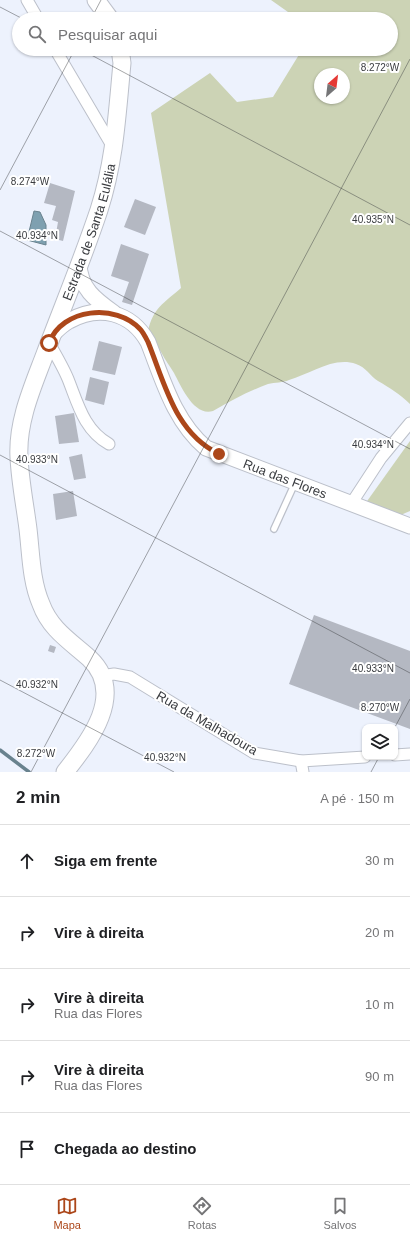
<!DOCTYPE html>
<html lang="pt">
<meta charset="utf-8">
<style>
:root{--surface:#fff;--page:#f2f2f2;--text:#202124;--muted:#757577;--line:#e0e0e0;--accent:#ac471a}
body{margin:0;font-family:Arial,sans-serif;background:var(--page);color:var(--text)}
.controls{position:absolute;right:12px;bottom:12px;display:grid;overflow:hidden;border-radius:8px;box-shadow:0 1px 3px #0004}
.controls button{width:36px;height:36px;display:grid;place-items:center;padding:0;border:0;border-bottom:1px solid var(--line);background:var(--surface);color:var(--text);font:20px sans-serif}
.compass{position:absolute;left:314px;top:68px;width:36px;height:36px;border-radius:50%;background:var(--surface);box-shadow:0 1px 3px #0004;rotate:28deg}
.stop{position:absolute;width:12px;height:12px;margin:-9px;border:3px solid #ac471a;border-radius:50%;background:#fff}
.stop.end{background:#ac471a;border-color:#fff;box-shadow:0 1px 4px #0008}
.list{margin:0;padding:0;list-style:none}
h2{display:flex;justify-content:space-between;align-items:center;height:52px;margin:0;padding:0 16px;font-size:17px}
h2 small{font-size:13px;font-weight:400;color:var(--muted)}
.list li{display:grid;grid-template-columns:26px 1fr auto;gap:12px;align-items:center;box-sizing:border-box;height:72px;padding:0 16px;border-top:1px solid var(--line)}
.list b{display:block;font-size:15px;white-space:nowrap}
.list p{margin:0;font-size:13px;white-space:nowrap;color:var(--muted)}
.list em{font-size:13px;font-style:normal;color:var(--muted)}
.icon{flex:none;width:22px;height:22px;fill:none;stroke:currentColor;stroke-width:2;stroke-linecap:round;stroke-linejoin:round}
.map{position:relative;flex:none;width:410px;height:772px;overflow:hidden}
.search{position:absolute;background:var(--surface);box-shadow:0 1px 3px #0004;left:12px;right:12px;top:12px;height:44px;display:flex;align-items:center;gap:10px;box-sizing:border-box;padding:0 14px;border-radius:22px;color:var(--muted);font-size:15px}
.sheet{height:412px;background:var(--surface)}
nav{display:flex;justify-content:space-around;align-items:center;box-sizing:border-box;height:56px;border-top:1px solid var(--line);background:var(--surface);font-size:11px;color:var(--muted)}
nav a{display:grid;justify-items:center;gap:2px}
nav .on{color:var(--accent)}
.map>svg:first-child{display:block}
</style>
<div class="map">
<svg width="410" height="772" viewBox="0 0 410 772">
<rect width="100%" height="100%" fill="#edf2fd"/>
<!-- green -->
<g fill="#ccd3b5" fill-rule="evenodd">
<path d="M271 0H410V404C400 394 390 388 378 381 370 376 366 367 356 364 334 356 310 374 289 380 283 383 275 382 268 384 249 391 232 400 213 411 194 417 181 386 174 373 170 366 165 360 161 352 157 344 151 339 148 331 153 308 164 303 181 288L151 113 210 73 237 102 273 97 300 53 299 49H391V19H290L288 12ZM320 74H344V98H320Z"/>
<polygon points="410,441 410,511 396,517 365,504"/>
</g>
<!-- water -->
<polygon fill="#7ea0b0" stroke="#69828e" points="34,211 40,212 46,225 46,245 27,240"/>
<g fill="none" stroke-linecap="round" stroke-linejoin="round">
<!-- stream -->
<polyline stroke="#69828e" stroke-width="3.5" points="0,750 29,772"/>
</g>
<!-- building -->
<g fill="#b4b8c2">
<polygon points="50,183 75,191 63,241 55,239 58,222 52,220 56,206 44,203"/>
<polygon points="135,199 156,207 145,235 124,227"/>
<polygon points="121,244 149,254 132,305 122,302 129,282 111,276"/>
<polygon points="99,341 122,347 115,375 92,370"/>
<polygon points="90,377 109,382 104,405 85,400"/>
<polygon points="74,413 79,442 59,444 55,416"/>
<polygon points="82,454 86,478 74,480 69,457"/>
<polygon points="73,491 77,516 56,520 53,494"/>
<polygon points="314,615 410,651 410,729 289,684"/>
<polygon points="50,645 56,647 54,653 48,651"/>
</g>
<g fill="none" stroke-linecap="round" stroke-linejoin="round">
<!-- lane casing -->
<g stroke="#bcc0ca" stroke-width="8">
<polyline id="lane" points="274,529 295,483"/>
</g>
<!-- street casing -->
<g stroke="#bcc0ca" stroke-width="13">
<g id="street">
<polyline points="27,0 38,19"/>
<polyline points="55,49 114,149"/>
<path d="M49 343C56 355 63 367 68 379 78 404 84 430 109 444"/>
<polyline points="351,504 381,458 410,423"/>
<polyline points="101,676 114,674 130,677 254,753 301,761 365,757"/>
<polyline points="395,755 410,754"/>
<polyline points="301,761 303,772"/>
</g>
</g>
<!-- secondary casing -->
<g stroke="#bcc0ca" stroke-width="17">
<g id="secondary">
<path d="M79 264C80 289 96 300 114 313"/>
<path id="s1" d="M52 335C57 330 63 324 69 321 99 304 131 312 148 342 163 380 174 421 206 448L410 526"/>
</g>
</g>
<!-- primary casing -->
<g stroke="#bcc0ca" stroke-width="19">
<g id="primary">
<polyline points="96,0 110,19"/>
<path id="s2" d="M65 772C89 742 127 693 89 658 70 641 50 629 41 604 31 581 31 554 28 529 25 505 20 481 19 457 17 421 33 386 45 354 63 306 83 258 99 210 115 160 117 115 122 63L120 49"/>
</g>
</g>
<!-- lane -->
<use href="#lane" stroke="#fff" stroke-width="5.5"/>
<!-- street -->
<use href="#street" stroke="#fff" stroke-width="11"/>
<!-- secondary -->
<use href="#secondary" stroke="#fff" stroke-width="15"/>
<!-- primary -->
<use href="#primary" stroke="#fff" stroke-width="17"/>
</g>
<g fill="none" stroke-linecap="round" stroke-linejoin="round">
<!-- route -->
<path stroke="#ac471a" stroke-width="5" d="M49 343C62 308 116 303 140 329 143 332 146 338 148 342 165 384 175 433 219 454"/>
</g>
<!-- ticks -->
<path fill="none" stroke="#393b3f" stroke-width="1" stroke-opacity="0.45" d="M0 7 23 19M91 19 101 0M80 49 410 225M0 190 75 49M0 231 410 449M0 455 410 673M0 680 174 772M395 727 410 699M31 772 410 59M371 772 379 757"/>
<g text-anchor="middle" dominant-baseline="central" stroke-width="4" stroke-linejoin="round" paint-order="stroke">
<!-- street labels -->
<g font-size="13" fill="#393b3f" stroke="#fff">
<text stroke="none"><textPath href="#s2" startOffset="589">Estrada de Santa Eulália</textPath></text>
<text stroke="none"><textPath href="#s1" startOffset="321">Rua das Flores</textPath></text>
<text transform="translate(207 723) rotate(30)">Rua da Malhadoura</text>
</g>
</g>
<g font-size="10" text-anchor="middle" fill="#393b3f" stroke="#fff" stroke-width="4" stroke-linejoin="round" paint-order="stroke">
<text x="380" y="71">8.272°W</text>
<text x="30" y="185">8.274°W</text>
<text x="373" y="223">40.935°N</text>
<text x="37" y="239">40.934°N</text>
<text x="373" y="448">40.934°N</text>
<text x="37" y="463">40.933°N</text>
<text x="373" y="672">40.933°N</text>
<text x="37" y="688">40.932°N</text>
<text x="380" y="711">8.270°W</text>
<text x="36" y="757">8.272°W</text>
<text x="165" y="761">40.932°N</text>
</g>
</svg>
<div class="controls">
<button><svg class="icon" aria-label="layers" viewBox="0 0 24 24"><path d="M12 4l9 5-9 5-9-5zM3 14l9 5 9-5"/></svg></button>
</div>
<svg class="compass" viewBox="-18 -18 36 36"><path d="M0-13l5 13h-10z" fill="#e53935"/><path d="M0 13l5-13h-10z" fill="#757577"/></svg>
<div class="stop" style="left:49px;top:343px"></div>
<div class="stop end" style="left:219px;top:454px"></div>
<div class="search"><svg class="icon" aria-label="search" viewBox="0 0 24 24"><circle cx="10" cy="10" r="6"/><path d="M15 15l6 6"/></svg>Pesquisar aqui</div>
</div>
<section class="sheet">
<h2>2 min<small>A pé · 150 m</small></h2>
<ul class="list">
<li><svg class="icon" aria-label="ahead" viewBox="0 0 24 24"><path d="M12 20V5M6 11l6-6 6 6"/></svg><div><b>Siga em frente</b></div><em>30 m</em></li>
<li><svg class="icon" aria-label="right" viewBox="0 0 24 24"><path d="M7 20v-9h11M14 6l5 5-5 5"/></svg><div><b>Vire à direita</b></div><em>20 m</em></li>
<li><svg class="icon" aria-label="right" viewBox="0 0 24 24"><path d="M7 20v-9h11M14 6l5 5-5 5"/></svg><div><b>Vire à direita</b><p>Rua das Flores</p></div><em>10 m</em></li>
<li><svg class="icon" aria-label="right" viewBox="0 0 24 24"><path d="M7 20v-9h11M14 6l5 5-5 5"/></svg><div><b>Vire à direita</b><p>Rua das Flores</p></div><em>90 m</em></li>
<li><svg class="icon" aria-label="arrive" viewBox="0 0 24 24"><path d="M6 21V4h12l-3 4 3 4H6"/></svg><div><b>Chegada ao destino</b></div></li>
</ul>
</section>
<nav>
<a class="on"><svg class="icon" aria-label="map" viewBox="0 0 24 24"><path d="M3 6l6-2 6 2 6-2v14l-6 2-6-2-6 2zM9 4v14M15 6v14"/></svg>Mapa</a>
<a><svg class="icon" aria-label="directions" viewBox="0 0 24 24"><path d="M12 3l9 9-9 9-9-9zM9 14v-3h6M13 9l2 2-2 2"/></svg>Rotas</a>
<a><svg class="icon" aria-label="saved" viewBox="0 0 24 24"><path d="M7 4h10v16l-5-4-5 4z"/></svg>Salvos</a>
</nav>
